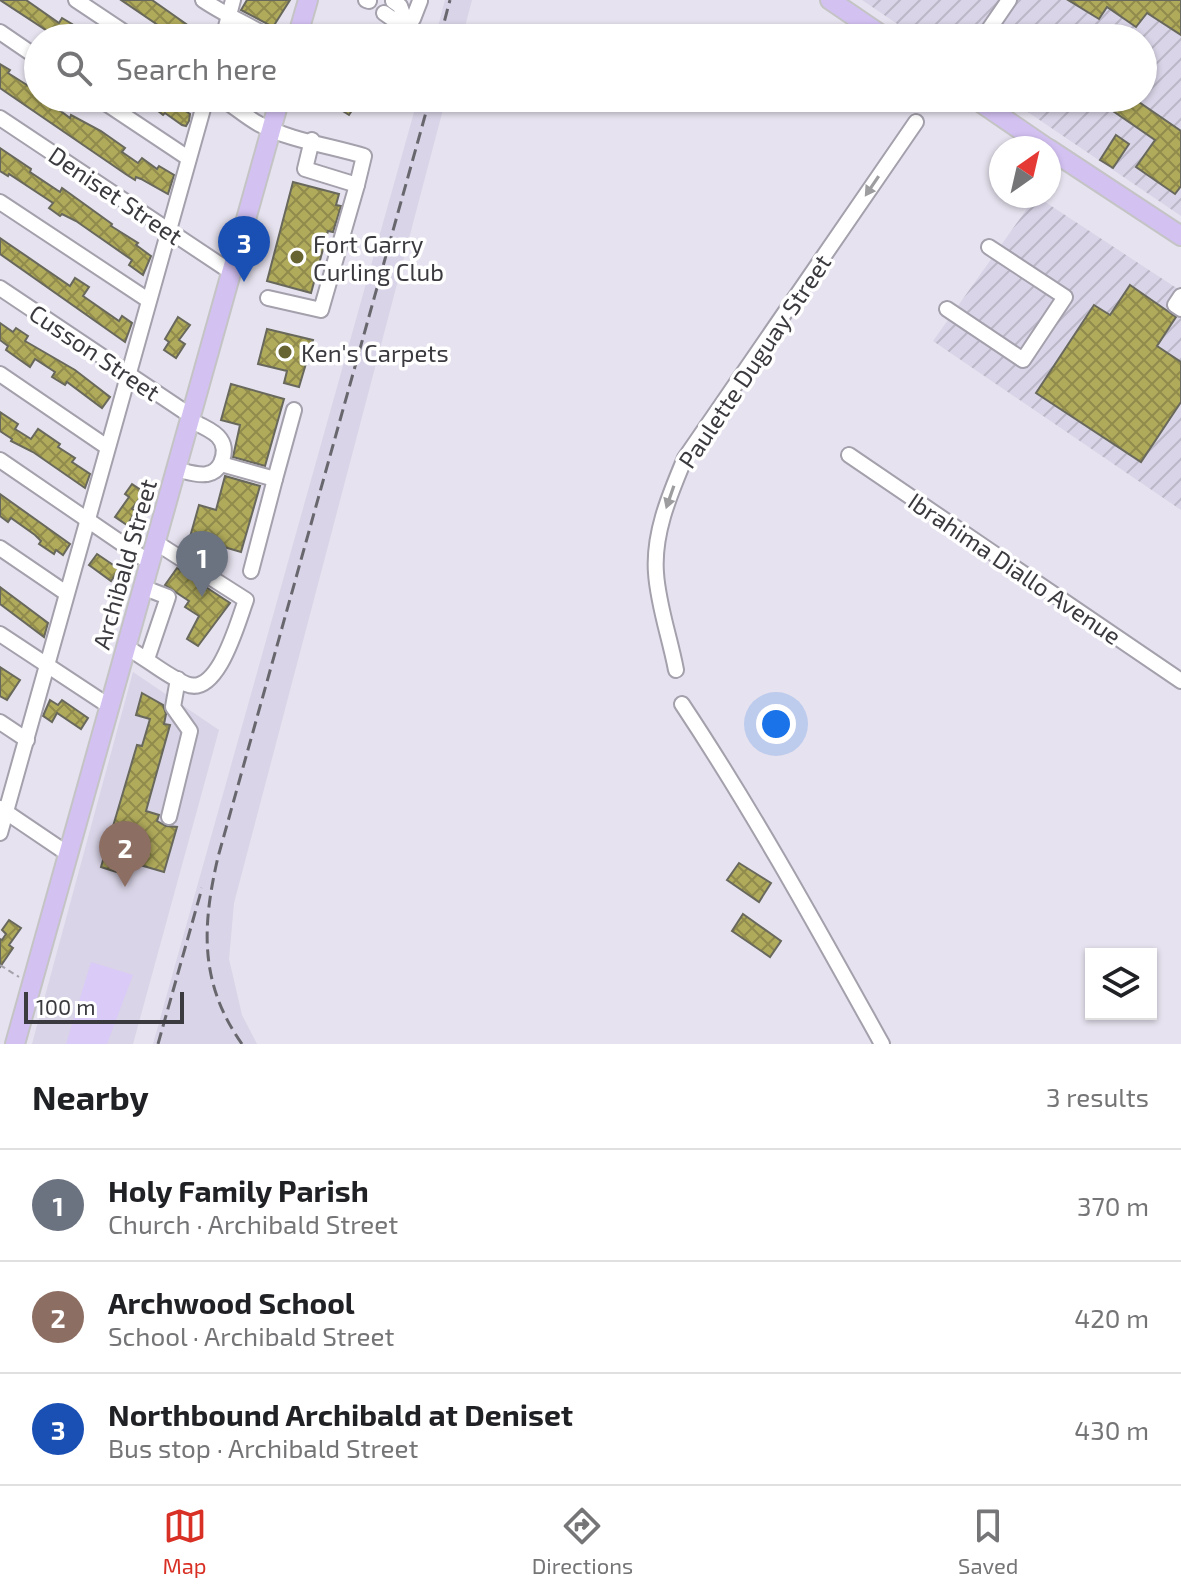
<!DOCTYPE html>
<meta charset="utf-8">
<style>
:root{--surface:#fff;--page:#f2f2f2;--text:#202124;--muted:#757577;--line:#e0e0e0;--accent:#d93025}
body{margin:0;font-family:"Exo 2",sans-serif;background:var(--page);color:var(--text)}
.controls{position:absolute;right:24px;bottom:24px;display:grid;overflow:hidden;border-radius:0px;box-shadow:0 2px 6px #0004}
.controls button{width:72px;height:72px;display:grid;place-items:center;padding:0;border:0;border-bottom:2px solid var(--line);background:var(--surface);color:var(--text);font:40px sans-serif}
.compass{position:absolute;left:989px;top:136px;width:72px;height:72px;border-radius:50%;background:var(--surface);box-shadow:0 2px 6px #0004;rotate:34deg}
.scale{position:absolute;left:24px;bottom:20px;width:160px;box-sizing:border-box;padding-left:8px;border:4px solid #3b3a3f;border-top:0;font-size:22px;line-height:28px;white-space:nowrap;color:#3b3a3f;-webkit-text-stroke:6px #fff;paint-order:stroke}
.you{position:absolute;left:776px;top:724px;width:28px;height:28px;margin:-20px;border:6px solid #fff;border-radius:50%;background:#1a73e8;box-shadow:0 0 0 12px #1a73e833}
.badge{display:grid;place-items:center;width:52px;height:52px;border-radius:50%;background:var(--accent);color:#fff;font-size:26px;font-weight:700}
.pin{position:absolute;translate:-50% -66px;filter:drop-shadow(0 2px 4px #0008)}
.pin::after{content:'';position:absolute;top:42px;width:28px;height:24px;background:inherit;clip-path:polygon(0 0,100% 0,50% 100%)}
.list{margin:0;padding:0;list-style:none}
h2{display:flex;justify-content:space-between;align-items:center;height:104px;margin:0;padding:0 32px;font-size:34px}
h2 small{font-size:26px;font-weight:400;color:var(--muted)}
.list li{display:grid;grid-template-columns:52px 1fr auto;gap:24px;align-items:center;box-sizing:border-box;height:112px;padding:0 32px;border-top:2px solid var(--line)}
.list b{display:block;font-size:30px;white-space:nowrap}
.list p{margin:0;font-size:26px;white-space:nowrap;color:var(--muted)}
.list em{font-size:26px;font-style:normal;color:var(--muted)}
.icon{flex:none;width:44px;height:44px;fill:none;stroke:currentColor;stroke-width:2;stroke-linecap:round;stroke-linejoin:round}
.map{position:relative;flex:none;width:1181px;height:1044px;overflow:hidden}
.search{position:absolute;background:var(--surface);box-shadow:0 2px 6px #0004;left:24px;right:24px;top:24px;height:88px;display:flex;align-items:center;gap:20px;box-sizing:border-box;padding:0 28px;border-radius:44px;color:var(--muted);font-size:30px}
.sheet{height:440px;background:var(--surface)}
nav{display:flex;justify-content:space-around;align-items:center;box-sizing:border-box;height:112px;border-top:2px solid var(--line);background:var(--surface);font-size:22px;color:var(--muted)}
nav a{display:grid;justify-items:center;gap:4px}
nav .on{color:var(--accent)}
.map>svg:first-child{display:block}
</style>
<div class="map">
<svg width="1181" height="1044" viewBox="0 0 1181 1044">
<defs>
<pattern id="industrial-furrows" width="10" height="10" patternUnits="userSpaceOnUse" patternTransform="scale(2)"><rect width="10" height="10" fill="#d9d4e7"/><path d="M-1 1l2-2M0 10L10 0M9 11l2-2" fill="none" stroke="#bbb7c7"/></pattern>
<pattern id="building-cross-hatch" width="8" height="8" patternUnits="userSpaceOnUse" patternTransform="scale(2)"><rect width="8" height="8" fill="#b0aa5b"/><path d="M0 0l8 8M0 8l8-8" fill="none" stroke="#908b4d"/></pattern>
</defs>
<rect width="100%" height="100%" fill="#e6e2ef"/>
<!-- built -->
<g fill="#d9d4e7">
<polygon points="445,0 472,0 462,38 435,38"/>
<polygon points="418,98 446,98 234,903 229,959 242,1015 257,1044 153,1044"/>
<polygon points="133,672 219,730 133,1044 32,1044"/>
</g>
<!-- industrial -->
<g fill="url(#industrial-furrows)">
<polygon points="862,0 1181,0 1181,216 1007,98 1143,98 1143,38 918,38"/>
<polygon points="1036,196 1181,291 1181,510 933,341"/>
</g>
<!-- green -->
<polygon fill="#dacaf8" points="91,962 133,975 107,1044 66,1044"/>
<!-- building -->
<g fill="url(#building-cross-hatch)" stroke="#68685c" stroke-width="2">
<polygon points="0,0 26,0 59,23 62,18 72,24 69,28 83,38 58,38"/>
<polygon points="121,0 152,0 206,38 177,38"/>
<polygon points="247,0 290,0 273,27 241,10"/>
<polygon points="1068,0 1181,0 1181,35 1147,13 1136,27 1107,7 1099,19"/>
<polygon points="0,64 10,70 8,73 38,92 38,98 60,98 54,106 70,118 71,115 101,131 125,148 122,152 138,163 142,158 157,169 159,166 174,175 168,194 141,179 136,177 135,180 127,175 0,88"/>
<polygon points="142,98 175,98 172,102 190,114 189,121 186,126 182,125 165,113 163,115"/>
<polygon points="322,98 360,98 349,115"/>
<polygon points="1094,98 1133,98 1181,131 1181,186 1175,194 1136,167 1155,140"/>
<polygon points="1116,135 1129,144 1113,168 1100,160"/>
<polygon points="0,148 31,169 30,172 60,192 62,188 112,224 111,226 138,243 136,245 151,256 143,275 129,265 132,260 76,221 62,214 60,216 49,208 53,203 9,174 8,176 0,171"/>
<polygon points="293,182 339,194 336,205 341,206 333,232 328,231 311,293 267,281"/>
<polygon points="0,238 70,286 75,278 89,287 83,296 119,321 122,316 132,323 125,342 0,254"/>
<polygon points="1130,285 1176,317 1157,346 1181,362 1181,402 1141,462 1036,393 1094,305 1110,315"/>
<polygon points="178,317 190,325 179,340 185,344 176,358 164,350 169,342 165,339"/>
<polygon points="0,323 13,332 16,328 28,336 25,341 75,370 110,397 102,408 67,382 65,385 52,377 55,372 35,359 30,367 6,350 8,346 0,340"/>
<polygon points="267,329 313,340 299,387 284,383 287,371 258,364"/>
<polygon points="231,384 284,399 265,466 233,457 240,425 221,420"/>
<polygon points="0,412 18,424 15,429 31,439 38,429 60,444 58,447 75,458 72,462 90,474 85,488 33,452 11,441 12,439 0,431"/>
<polygon points="225,476 260,486 241,552 190,537 199,505 216,510"/>
<polygon points="132,484 144,492 132,509 136,511 127,525 115,517 129,497 125,494"/>
<polygon points="0,494 70,544 63,555 56,550 54,554 39,544 41,541 35,535 11,518 8,522 0,516"/>
<polygon points="97,554 119,569 111,581 89,565"/>
<polygon points="177,568 230,603 198,646 187,639 199,616 185,607 189,601 165,585"/>
<polygon points="0,587 48,623 44,637 0,604"/>
<polygon points="0,667 20,680 7,700 0,696"/>
<polygon points="142,693 163,705 166,714 164,724 170,725 146,811 159,815 157,821 166,826 177,827 164,872 133,863 129,876 101,867 137,745 142,746 150,719 136,715"/>
<polygon points="50,700 58,705 62,700 88,718 81,729 57,713 52,722 43,716"/>
<polygon points="739,863 771,883 759,902 727,880"/>
<polygon points="743,914 781,941 770,957 732,931"/>
<polygon points="9,920 21,928 9,945 13,948 0,967 0,939 2,940 6,934 2,930"/>
</g>
<g fill="none" stroke-linecap="round" stroke-linejoin="round">
<!-- minor casing -->
<g stroke="#a4a0ac" stroke-width="18">
<g id="minor">
<polyline points="76,0 133,38"/>
<path d="M203 0C225 15 249 25 271 38"/>
<polyline points="366,0 369,1"/>
<polyline points="393,1 400,6 404,17"/>
<polyline points="384,13 394,20 404,17 413,19 420,1"/>
<polyline points="0,32 38,58"/>
<polyline points="223,38 233,0"/>
<polyline points="983,38 1009,0"/>
<polyline points="98,98 188,158"/>
<path d="M221 98C234 106 246 117 259 124 289 140 331 146 364 156L357 185 305 169 312 140"/>
<polyline points="0,118 231,272"/>
<polyline points="0,202 148,300"/>
<polyline points="0,288 191,416"/>
<polyline points="1181,296 1175,305 1181,309"/>
<polyline points="268,298 321,310 357,185"/>
<polyline points="947,309 1023,360 1065,297 989,247"/>
<polyline points="0,374 107,447"/>
<polyline points="849,455 1181,681"/>
<polyline points="0,460 149,562"/>
<polyline points="221,464 275,479 294,410"/>
<path d="M176 469C185 471 197 476 207 474 213 473 218 469 221 463 232 437 209 429 189 420"/>
<polyline points="0,548 66,593"/>
<polyline points="251,571 275,479"/>
<polyline points="142,587 168,597 147,659"/>
<polyline points="0,634 109,706"/>
<path d="M126 647C146 658 165 675 186 684 218 698 238 621 246 600L155 542"/>
<path d="M676 670C670 638 658 605 656 573 653 533 670 494 685 458L916 122"/>
<path d="M682 704C755 814 818 929 882 1044"/>
<polyline points="0,722 27,740"/>
<polyline points="0,808 68,854"/>
<polyline points="169,817 190,731 173,707 178,679"/>
<polyline points="0,833 206,98"/>
</g>
</g>
<!-- major casing -->
<g stroke="#c4c4c5" stroke-width="22">
<g id="major">
<polyline points="830,0 886,38"/>
<polyline points="297,38 308,0"/>
<polyline points="974,98 1047,148"/>
<polyline points="1049,149 1181,236"/>
<polyline points="15,1044 280,98"/>
</g>
</g>
<!-- path -->
<polyline stroke="#a4a1ab" stroke-width="2" stroke-dasharray="6 4" stroke-linecap="butt" points="0,965 19,977"/>
<!-- minor -->
<use href="#minor" stroke="#fff" stroke-width="14"/>
<!-- major -->
<use href="#major" stroke="#d3c1f2" stroke-width="18"/>
<!-- rail -->
<g stroke="#69676e" stroke-width="3" stroke-dasharray="12 6" stroke-linecap="butt">
<polyline points="440,38 450,0"/>
<polyline points="158,1044 202,888"/>
<path d="M242 1044C199 983 202 926 218 857L430 98"/>
</g>
</g>
<!-- one-way arrows -->
<defs><path id="oneway-solid" d="M-6-.8H1V-3.2L6.5 0L1 3.2V.8H-6Z" transform="scale(2)"/></defs>
<g fill="#9d9c9f">
<use href="#oneway-solid" transform="translate(872 186) rotate(124)"/>
<use href="#oneway-solid" transform="translate(670 497) rotate(109)"/>
</g>
<!-- markers -->
<g fill="#686431" stroke="#fff" stroke-width="3">
<circle cx="297" cy="257" r="8"/>
<circle cx="285" cy="352" r="8"/>
</g>
<g text-anchor="middle" dominant-baseline="central" stroke-width="7" stroke-linejoin="round" paint-order="stroke">
<!-- street labels -->
<g font-size="24" fill="#3b3a3f" stroke="#fff">
<text transform="translate(116 195) rotate(34)">Deniset Street</text>
<text transform="translate(95 352) rotate(34)">Cusson Street</text>
<text transform="translate(754 361) rotate(-56)">Paulette Duguay Street</text>
<text transform="translate(124 564) rotate(-74)">Archibald Street</text>
<text transform="translate(1015 568) rotate(34)">Ibrahima Diallo Avenue</text>
</g>
<!-- poi labels -->
<g font-size="24" fill="#3b3a3f" stroke="#fff" text-anchor="start">
<text x="313" y="243">Fort Garry<tspan x="313" dy="28">Curling Club</tspan></text>
<text x="301" y="352">Ken's Carpets</text>
</g>
</g>
</svg>
<div class="controls">
<button><svg class="icon" aria-label="layers" viewBox="0 0 24 24"><path d="M12 4l9 5-9 5-9-5zM3 14l9 5 9-5"/></svg></button>
</div>
<svg class="compass" viewBox="-18 -18 36 36"><path d="M0-13l5 13h-10z" fill="#e53935"/><path d="M0 13l5-13h-10z" fill="#757577"/></svg>
<div class="scale">100 m</div>
<div class="you"></div>
<div class="pin badge" style="left:202px;top:597px;background:#6b7280">1</div>
<div class="pin badge" style="left:125px;top:887px;background:#8d6e63">2</div>
<div class="pin badge" style="left:244px;top:282px;background:#1a4fb4">3</div>
<div class="search"><svg class="icon" aria-label="search" viewBox="0 0 24 24"><circle cx="10" cy="10" r="6"/><path d="M15 15l6 6"/></svg>Search here</div>
</div>
<section class="sheet">
<h2>Nearby<small>3 results</small></h2>
<ul class="list">
<li><span class="badge" style="background:#6b7280">1</span><div><b>Holy Family Parish</b><p>Church · Archibald Street</p></div><em>370 m</em></li>
<li><span class="badge" style="background:#8d6e63">2</span><div><b>Archwood School</b><p>School · Archibald Street</p></div><em>420 m</em></li>
<li><span class="badge" style="background:#1a4fb4">3</span><div><b>Northbound Archibald at Deniset</b><p>Bus stop · Archibald Street</p></div><em>430 m</em></li>
</ul>
</section>
<nav>
<a class="on"><svg class="icon" aria-label="map" viewBox="0 0 24 24"><path d="M3 6l6-2 6 2 6-2v14l-6 2-6-2-6 2zM9 4v14M15 6v14"/></svg>Map</a>
<a><svg class="icon" aria-label="directions" viewBox="0 0 24 24"><path d="M12 3l9 9-9 9-9-9zM9 14v-3h6M13 9l2 2-2 2"/></svg>Directions</a>
<a><svg class="icon" aria-label="saved" viewBox="0 0 24 24"><path d="M7 4h10v16l-5-4-5 4z"/></svg>Saved</a>
</nav>
